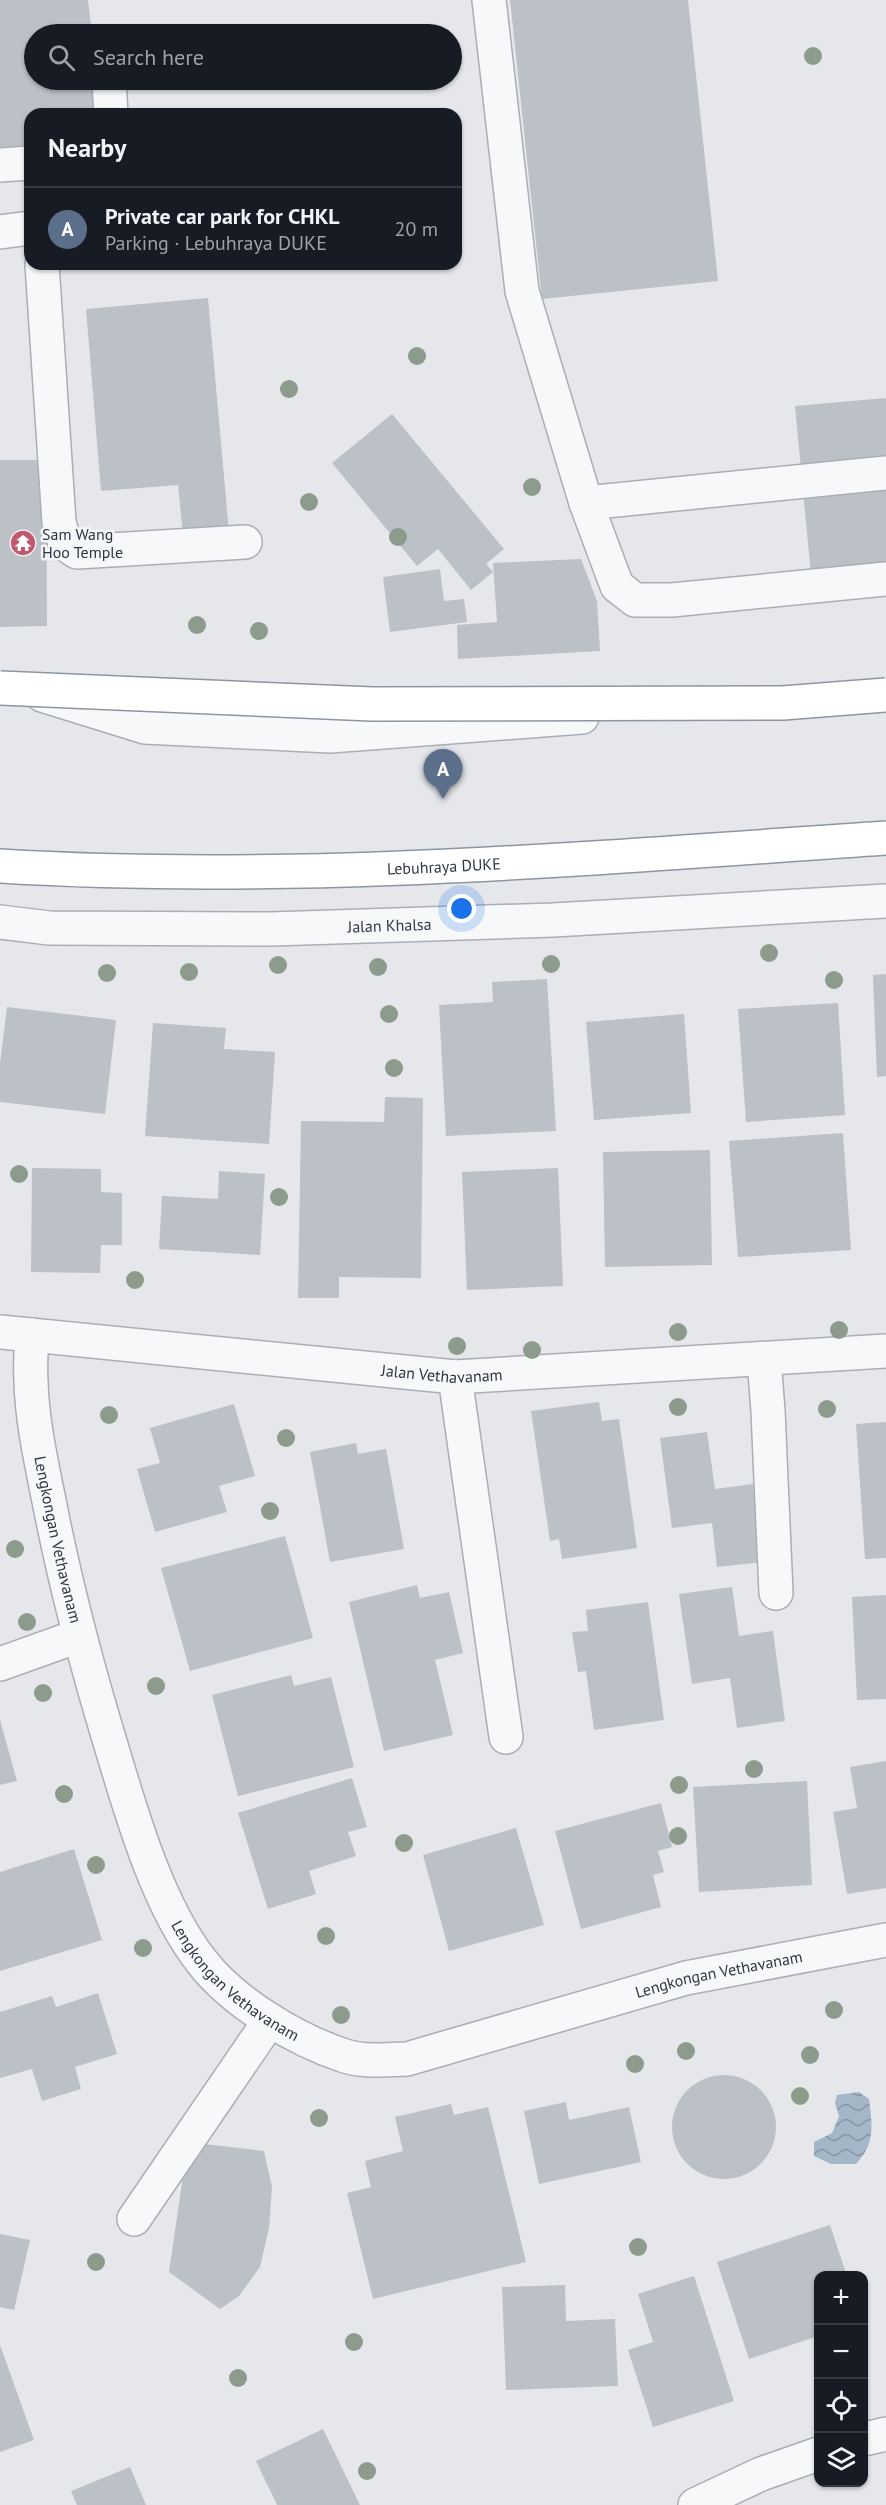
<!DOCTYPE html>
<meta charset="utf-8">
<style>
:root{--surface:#171b24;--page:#242831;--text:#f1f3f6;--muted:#9ea1a6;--line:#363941;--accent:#b45309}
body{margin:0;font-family:"PT Sans",sans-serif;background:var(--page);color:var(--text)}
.controls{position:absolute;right:18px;bottom:18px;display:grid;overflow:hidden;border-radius:12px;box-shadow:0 2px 4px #0004}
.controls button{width:54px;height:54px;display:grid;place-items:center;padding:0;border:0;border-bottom:2px solid var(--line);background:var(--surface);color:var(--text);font:30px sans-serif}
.you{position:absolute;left:462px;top:909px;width:21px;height:21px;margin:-15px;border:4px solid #fff;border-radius:50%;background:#1a73e8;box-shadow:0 0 0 9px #1a73e833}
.badge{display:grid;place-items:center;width:39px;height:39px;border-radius:50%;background:var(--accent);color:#fff;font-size:20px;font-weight:700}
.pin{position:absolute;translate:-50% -50px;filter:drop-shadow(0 2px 3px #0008)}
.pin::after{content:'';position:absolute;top:32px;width:21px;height:18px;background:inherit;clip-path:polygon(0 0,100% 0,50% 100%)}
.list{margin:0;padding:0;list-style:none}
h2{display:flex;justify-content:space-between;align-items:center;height:78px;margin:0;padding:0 24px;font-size:26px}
h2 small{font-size:20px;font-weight:400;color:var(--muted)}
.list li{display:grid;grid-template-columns:39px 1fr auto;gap:18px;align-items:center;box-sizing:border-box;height:84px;padding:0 24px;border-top:2px solid var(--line)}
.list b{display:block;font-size:22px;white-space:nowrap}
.list p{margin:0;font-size:20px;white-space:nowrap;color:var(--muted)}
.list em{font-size:20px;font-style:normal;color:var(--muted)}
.icon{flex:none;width:33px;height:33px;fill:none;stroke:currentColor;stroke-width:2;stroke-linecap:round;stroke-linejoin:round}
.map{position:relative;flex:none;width:886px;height:2505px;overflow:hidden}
.search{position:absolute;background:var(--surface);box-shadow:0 2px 4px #0004;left:24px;top:24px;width:438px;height:66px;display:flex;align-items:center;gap:15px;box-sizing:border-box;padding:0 21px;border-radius:33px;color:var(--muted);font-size:22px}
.panel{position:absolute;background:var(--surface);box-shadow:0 2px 4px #0004;left:24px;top:108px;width:438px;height:162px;border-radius:18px}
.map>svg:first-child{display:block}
</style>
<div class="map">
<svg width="886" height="2505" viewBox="0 0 886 2505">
<defs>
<pattern id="water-waves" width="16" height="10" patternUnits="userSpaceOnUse" patternTransform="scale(1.5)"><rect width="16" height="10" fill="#a4b6c7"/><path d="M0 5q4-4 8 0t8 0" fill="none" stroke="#8695a3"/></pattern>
</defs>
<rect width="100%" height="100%" fill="#e5e7eb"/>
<!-- water -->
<path fill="url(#water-waves)" d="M859 2092 869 2099C872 2126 876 2143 856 2164H831L814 2156V2142L832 2133 839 2116 835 2103 837 2095Z"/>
<!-- building -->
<g fill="#bcc1c7">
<polygon points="0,0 88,0 92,34 34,34 34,80 97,80 101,114 30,114 30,145 0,148"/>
<polygon points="510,0 688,0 718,281 542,299"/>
<polygon points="208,298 229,532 183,535 178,485 101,491 86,309"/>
<polygon points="886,398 886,568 811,575 795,406"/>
<polygon points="392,414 504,549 486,564 493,572 471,590 438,549 417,566 332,463"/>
<polygon points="0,460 46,460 47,626 0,627"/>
<polygon points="581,559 597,601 600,651 458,659 457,625 497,622 493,563"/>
<polygon points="440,569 444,601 464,599 467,622 390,632 383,577"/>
<polygon points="886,974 886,1076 877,1077 873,975"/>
<polygon points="547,979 556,1131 446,1136 439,1005 493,1002 492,982"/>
<polygon points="838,1003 845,1115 746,1122 738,1009"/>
<polygon points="7,1007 116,1020 105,1114 0,1102 0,1064"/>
<polygon points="684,1014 691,1113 594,1120 586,1022"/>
<polygon points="153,1023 226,1028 224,1049 275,1052 269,1144 145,1136"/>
<polygon points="385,1097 423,1098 421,1278 339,1277 339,1298 298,1298 301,1121 384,1122"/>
<polygon points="843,1133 851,1250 738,1257 729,1141"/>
<polygon points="710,1150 712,1265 605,1267 603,1152"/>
<polygon points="32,1168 101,1169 101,1192 122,1193 122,1245 101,1245 100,1273 31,1272"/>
<polygon points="558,1168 563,1286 467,1290 462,1172"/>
<polygon points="219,1171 265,1174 260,1255 159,1249 162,1196 218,1199"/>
<polygon points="599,1402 602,1421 619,1419 637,1548 562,1559 559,1539 550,1541 531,1411"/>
<polygon points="234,1404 255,1476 219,1486 227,1512 155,1532 137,1469 160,1463 150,1428"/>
<polygon points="886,1422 886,1558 865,1559 856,1424"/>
<polygon points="707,1432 715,1489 753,1484 763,1562 717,1567 712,1523 672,1528 660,1438"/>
<polygon points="356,1443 358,1454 386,1449 404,1549 330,1562 310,1452"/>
<polygon points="285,1536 313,1638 190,1671 161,1568"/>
<polygon points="417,1585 420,1598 449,1592 463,1653 435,1660 453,1735 384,1751 349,1602"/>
<polygon points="732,1587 739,1636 773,1631 785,1721 737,1728 730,1678 692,1684 679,1594"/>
<polygon points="886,1595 886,1699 857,1700 852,1597"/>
<polygon points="648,1602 664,1720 594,1730 586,1671 578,1672 572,1632 588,1631 586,1610"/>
<polygon points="291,1675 294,1686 331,1677 354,1767 238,1796 212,1695"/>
<polygon points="0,1720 17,1781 0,1785"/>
<polygon points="886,1761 886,1888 847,1894 833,1812 857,1808 850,1767"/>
<polygon points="352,1778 367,1827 348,1832 356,1856 309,1871 316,1894 268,1909 238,1813"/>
<polygon points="807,1781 812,1885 699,1892 693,1787"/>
<polygon points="661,1803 672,1847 658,1851 664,1872 653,1875 661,1907 581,1929 555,1831"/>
<polygon points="516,1828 544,1925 449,1951 423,1855"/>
<polygon points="74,1849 102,1940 0,1971 0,1872"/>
<polygon points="98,1993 117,2054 75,2067 81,2089 42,2101 32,2069 0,2078 0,2012 52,1996 56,2007"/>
<circle cx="724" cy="2127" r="52"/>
<polygon points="566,2102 569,2120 629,2107 641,2162 539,2184 524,2111"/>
<polygon points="451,2104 454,2115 488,2107 526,2262 373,2299 347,2193 371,2187 365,2161 403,2151 395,2117"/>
<polygon points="188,2142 264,2151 272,2187 269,2228 260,2267 239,2296 220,2309 169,2272"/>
<polygon points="830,2225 847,2276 818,2276 818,2336 749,2359 717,2262"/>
<polygon points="0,2234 30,2240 14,2310 0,2307"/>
<polygon points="694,2276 734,2401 653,2427 628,2350 653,2342 638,2294"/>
<polygon points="565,2285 566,2321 615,2319 618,2386 506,2390 502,2287"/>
<polygon points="0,2345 34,2440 0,2452"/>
<polygon points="323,2429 360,2505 277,2505 256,2461"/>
<polygon points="130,2467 146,2505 77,2505 71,2491"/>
</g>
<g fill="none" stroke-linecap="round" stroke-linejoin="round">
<!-- minor casing -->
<g stroke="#aaaeb5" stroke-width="36">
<g id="minor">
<polyline points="489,0 522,291 586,503 617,586 635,600 672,600 886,579"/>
<polyline points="109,80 111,114"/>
<polyline points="0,165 30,163"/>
<polyline points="0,232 30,228"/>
<polyline points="42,264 59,522 65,544 77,552 245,542"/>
<polyline points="586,503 886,473"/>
<polyline points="42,695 145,727 330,736 582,717"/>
<path id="s1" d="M0 922 49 928 271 929 553 920 886 901"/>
<path id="s2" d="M0 1332 455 1377 886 1351"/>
<path id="s3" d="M32 1335C31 1350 30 1366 31 1381 32 1423 42 1465 50 1506 66 1587 86 1663 110 1742 131 1812 157 1905 202 1962 234 2003 296 2040 345 2056 364 2062 387 2060 407 2059L686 1978 886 1940"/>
<polyline points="764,1359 768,1411 776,1593"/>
<polyline points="455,1377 506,1737"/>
<polyline points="0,1664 78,1636"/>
<polyline points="134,2219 270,2020"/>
<polyline points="864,2439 886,2434"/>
<polyline points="695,2505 761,2474 818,2454"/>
</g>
</g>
<!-- highway casing -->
<g stroke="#8d96a0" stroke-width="36">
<g id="highway">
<path id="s4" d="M0 866C295 884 591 858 886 838"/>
</g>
</g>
<!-- minor -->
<use href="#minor" stroke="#f7f8f9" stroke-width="33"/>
<!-- highway -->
<use href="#highway" stroke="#fff" stroke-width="33"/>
<!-- highway-bridge casing -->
<g stroke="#8d96a0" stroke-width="36" stroke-linecap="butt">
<polyline id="highway-bridge" points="0,688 372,704 783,703 886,695"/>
</g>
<!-- highway-bridge -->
<use href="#highway-bridge" stroke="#fff" stroke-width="33"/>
</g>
<!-- trees -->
<g fill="#8c9b8b">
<circle cx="813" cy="56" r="9"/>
<circle cx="417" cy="356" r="9"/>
<circle cx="289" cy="389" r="9"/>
<circle cx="532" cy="487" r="9"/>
<circle cx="309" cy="502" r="9"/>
<circle cx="398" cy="537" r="9"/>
<circle cx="197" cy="625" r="9"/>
<circle cx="259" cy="631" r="9"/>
<circle cx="769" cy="953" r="9"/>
<circle cx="551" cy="964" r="9"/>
<circle cx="278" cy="965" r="9"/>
<circle cx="378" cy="967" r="9"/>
<circle cx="189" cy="972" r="9"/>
<circle cx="107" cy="973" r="9"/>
<circle cx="834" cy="980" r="9"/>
<circle cx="389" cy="1014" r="9"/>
<circle cx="394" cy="1068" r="9"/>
<circle cx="19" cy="1174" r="9"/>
<circle cx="279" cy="1197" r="9"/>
<circle cx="135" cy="1280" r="9"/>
<circle cx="839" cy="1330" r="9"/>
<circle cx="678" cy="1332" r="9"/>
<circle cx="457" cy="1346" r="9"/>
<circle cx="532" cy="1350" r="9"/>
<circle cx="678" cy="1407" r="9"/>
<circle cx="827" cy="1409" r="9"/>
<circle cx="109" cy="1415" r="9"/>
<circle cx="286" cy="1438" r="9"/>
<circle cx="270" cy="1511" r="9"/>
<circle cx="15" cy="1549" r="9"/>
<circle cx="27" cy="1622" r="9"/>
<circle cx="156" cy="1686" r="9"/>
<circle cx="43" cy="1693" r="9"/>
<circle cx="754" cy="1769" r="9"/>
<circle cx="679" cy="1785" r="9"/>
<circle cx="64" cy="1794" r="9"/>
<circle cx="678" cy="1836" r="9"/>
<circle cx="404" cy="1843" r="9"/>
<circle cx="96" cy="1865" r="9"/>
<circle cx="326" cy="1936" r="9"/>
<circle cx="143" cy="1948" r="9"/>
<circle cx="834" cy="2010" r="9"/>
<circle cx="341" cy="2015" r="9"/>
<circle cx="686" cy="2051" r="9"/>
<circle cx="810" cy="2055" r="9"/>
<circle cx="635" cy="2064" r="9"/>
<circle cx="800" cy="2096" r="9"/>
<circle cx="319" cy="2118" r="9"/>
<circle cx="638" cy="2247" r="9"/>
<circle cx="96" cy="2262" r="9"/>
<circle cx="354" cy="2342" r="9"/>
<circle cx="238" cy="2378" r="9"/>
<circle cx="367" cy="2471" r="9"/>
</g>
<!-- icons -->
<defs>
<g id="temple-disc" transform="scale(1.35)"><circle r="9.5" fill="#c2586d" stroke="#f4f6f8"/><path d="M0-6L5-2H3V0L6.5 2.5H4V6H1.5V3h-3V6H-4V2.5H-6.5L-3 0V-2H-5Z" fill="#fff"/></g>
</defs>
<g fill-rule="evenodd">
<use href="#temple-disc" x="23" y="543"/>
</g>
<g text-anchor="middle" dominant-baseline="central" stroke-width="5" stroke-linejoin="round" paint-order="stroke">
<!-- poi labels -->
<g font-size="16" fill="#2e3642" stroke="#f4f6f8" text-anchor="start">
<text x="42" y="534">Sam Wang<tspan x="42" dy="18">Hoo Temple</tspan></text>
</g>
<!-- street labels -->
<g font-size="16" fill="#2e3642" stroke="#f4f6f8">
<text stroke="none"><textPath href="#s4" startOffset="444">Lebuhraya DUKE</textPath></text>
<text stroke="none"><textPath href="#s1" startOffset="390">Jalan Khalsa</textPath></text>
<text stroke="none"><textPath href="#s2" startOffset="444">Jalan Vethavanam</textPath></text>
<text stroke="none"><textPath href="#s3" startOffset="207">Lengkongan Vethavanam</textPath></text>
<text stroke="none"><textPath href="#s3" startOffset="1215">Lengkongan Vethavanam</textPath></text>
<text stroke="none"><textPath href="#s3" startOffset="693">Lengkongan Vethavanam</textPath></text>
</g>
</g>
</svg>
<div class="controls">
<button>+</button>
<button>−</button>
<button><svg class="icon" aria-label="locate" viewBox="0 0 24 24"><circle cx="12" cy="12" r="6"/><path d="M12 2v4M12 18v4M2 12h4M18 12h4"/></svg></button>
<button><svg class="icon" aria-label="layers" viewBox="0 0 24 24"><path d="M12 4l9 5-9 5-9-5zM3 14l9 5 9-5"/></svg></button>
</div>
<div class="you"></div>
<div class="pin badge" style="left:443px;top:799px;background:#5c6f8a">A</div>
<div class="search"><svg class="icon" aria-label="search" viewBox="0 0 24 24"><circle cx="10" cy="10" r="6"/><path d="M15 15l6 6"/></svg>Search here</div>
<section class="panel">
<h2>Nearby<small></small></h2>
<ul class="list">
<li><span class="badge" style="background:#5c6f8a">A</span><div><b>Private car park for CHKL</b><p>Parking · Lebuhraya DUKE</p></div><em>20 m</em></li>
</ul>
</section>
</div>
